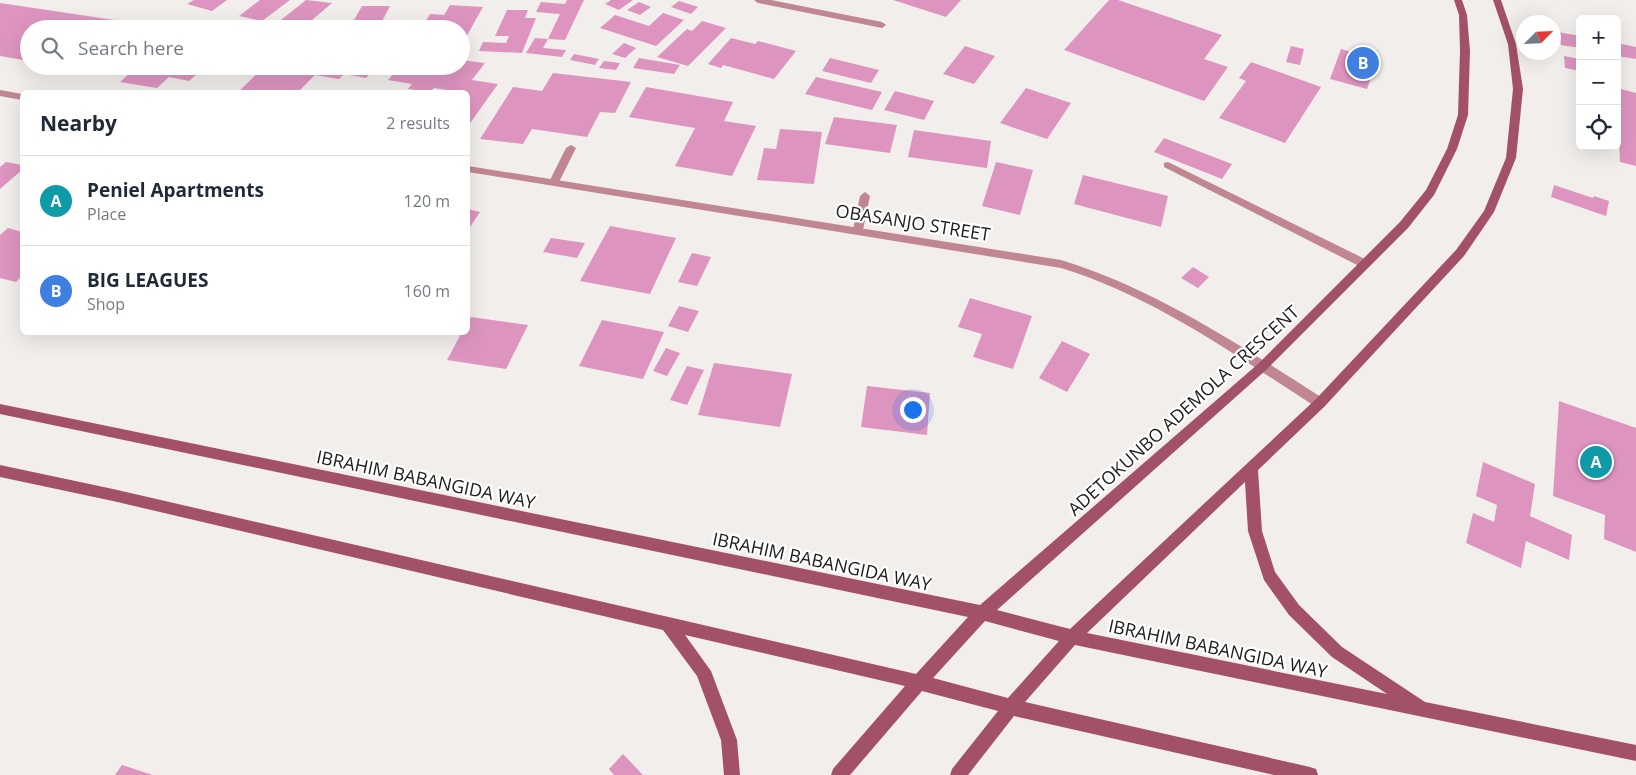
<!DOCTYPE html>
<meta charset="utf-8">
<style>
:root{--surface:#fff;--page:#f6f6f7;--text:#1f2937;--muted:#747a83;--line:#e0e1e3;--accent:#ea580c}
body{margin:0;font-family:"Open Sans",sans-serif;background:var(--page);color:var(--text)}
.controls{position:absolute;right:15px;top:15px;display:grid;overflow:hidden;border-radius:8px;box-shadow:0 5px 20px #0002}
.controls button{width:45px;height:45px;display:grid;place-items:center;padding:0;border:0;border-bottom:1px solid var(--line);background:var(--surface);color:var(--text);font:25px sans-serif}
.compass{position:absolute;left:1516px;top:15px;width:45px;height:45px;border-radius:50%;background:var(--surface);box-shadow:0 5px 20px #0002;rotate:66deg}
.you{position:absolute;left:912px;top:409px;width:18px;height:18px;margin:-12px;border:4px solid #fff;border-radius:50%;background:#1a73e8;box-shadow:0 0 0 8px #1a73e833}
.badge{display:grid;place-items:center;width:32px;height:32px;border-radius:50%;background:var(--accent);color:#fff;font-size:16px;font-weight:700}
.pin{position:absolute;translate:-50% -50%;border:2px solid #fff;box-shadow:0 1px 5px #0006}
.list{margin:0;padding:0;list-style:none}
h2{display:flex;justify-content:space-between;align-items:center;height:65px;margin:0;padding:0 20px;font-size:21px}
h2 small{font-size:16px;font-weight:400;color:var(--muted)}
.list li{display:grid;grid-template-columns:32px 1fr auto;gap:15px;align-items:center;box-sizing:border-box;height:90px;padding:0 20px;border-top:1px solid var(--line)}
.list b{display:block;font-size:19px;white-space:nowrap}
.list p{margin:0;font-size:16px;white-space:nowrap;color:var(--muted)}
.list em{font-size:16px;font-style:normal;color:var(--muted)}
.icon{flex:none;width:28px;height:28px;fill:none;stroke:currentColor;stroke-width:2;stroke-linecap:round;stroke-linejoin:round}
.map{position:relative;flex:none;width:1636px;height:775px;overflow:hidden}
.search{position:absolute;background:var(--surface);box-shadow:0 5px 20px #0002;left:20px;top:20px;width:450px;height:55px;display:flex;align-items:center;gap:12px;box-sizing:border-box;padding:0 18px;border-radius:28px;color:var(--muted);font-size:19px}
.panel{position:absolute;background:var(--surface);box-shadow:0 5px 20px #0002;left:20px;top:90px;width:450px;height:245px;border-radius:8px}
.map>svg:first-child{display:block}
</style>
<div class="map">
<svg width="1636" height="775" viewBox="0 0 1636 775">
<rect width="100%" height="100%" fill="#f2eeeb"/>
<!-- building -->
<g fill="#dd95c0">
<polygon points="194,0 227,0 212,11 187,4"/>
<polygon points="260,0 290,0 262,21 239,16"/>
<polygon points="306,0 332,3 305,26 281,20"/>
<polygon points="567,0 584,0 565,40 548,39 560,14 536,12 541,2 565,4"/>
<polygon points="611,0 633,0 619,10 605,4"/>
<polygon points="893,0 961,0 946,17"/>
<polygon points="1109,0 1118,0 1222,35 1204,59 1228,67 1204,101 1064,50"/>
<polygon points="679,1 698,7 691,14 671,7"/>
<polygon points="639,2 651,7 640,15 627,10"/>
<polygon points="0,3 148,25 143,29 29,29 29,61 0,56"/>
<polygon points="450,5 483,7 461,46 461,29 421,29 430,14 444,15"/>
<polygon points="362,6 390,6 378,29 349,29"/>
<polygon points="507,10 528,10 525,18 536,18 522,53 479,51 483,42 506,43 509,36 495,36"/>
<polygon points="663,13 684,20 656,46 600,28 615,15 649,26"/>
<polygon points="702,21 726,28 688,66 657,57 687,29 692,31"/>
<polygon points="1558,32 1580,36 1580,48 1561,45"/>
<polygon points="535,38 548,39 543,48 566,50 562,57 526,53"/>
<polygon points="731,38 755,44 758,41 796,51 774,79 723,65 721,68 708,64"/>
<polygon points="624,43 636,48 625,58 612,54"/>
<polygon points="1617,43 1636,47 1636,59 1617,56"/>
<polygon points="965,46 995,56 974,84 943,74"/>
<polygon points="1291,46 1304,49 1300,65 1286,62"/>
<polygon points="1341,49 1377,60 1367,89 1330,79"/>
<polygon points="574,54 599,59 595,65 570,60"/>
<polygon points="1564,56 1580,59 1580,71 1565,68"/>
<polygon points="639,58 680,65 674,74 633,68"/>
<polygon points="830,58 879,70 871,83 822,71"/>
<polygon points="461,60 485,63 472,80 498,84 468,126 468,92 445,92 447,90 434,88 429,92 408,89 412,84 388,80 400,66 461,66"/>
<polygon points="604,61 620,63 616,70 599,68"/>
<polygon points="1251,62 1321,87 1285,143 1219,118 1246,81 1239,78"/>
<polygon points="138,66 206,66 189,81 169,77 157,88 120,82"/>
<polygon points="265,66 376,66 366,78 344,74 339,79 315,75 298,92 238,92"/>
<polygon points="553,73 631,82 615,113 600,112 587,137 532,129 523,144 480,139 513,87 542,91"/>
<polygon points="816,77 882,92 872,110 805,94"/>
<polygon points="646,87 733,102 724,121 756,126 732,176 675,166 695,128 629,117"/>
<polygon points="1026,88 1071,103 1047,139 1000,123"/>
<polygon points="1617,88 1636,93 1636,166 1620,162"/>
<polygon points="895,91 934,101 924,120 884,110"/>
<polygon points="834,117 897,125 890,153 825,144"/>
<polygon points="780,129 822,132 814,184 757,180 764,148 776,149"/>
<polygon points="914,130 991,141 987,168 908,157"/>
<polygon points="1164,138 1232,164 1222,179 1154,152"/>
<polygon points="6,162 22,165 22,170 0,189 0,167"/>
<polygon points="996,162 1033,170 1020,215 982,206"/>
<polygon points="1083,175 1168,196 1161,227 1074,204"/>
<polygon points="1554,185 1593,198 1594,196 1609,201 1606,216 1551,197"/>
<polygon points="468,209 480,212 468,230"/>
<polygon points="610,226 676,238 650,294 580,281"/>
<polygon points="8,228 22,232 22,276 16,282 0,278 0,235"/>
<polygon points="551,238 585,243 577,258 543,252"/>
<polygon points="692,253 711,257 697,286 678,282"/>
<polygon points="1193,267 1209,277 1198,288 1181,278"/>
<polygon points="970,298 1032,316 1013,369 973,357 982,334 958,327"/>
<polygon points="679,306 699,311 688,332 668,326"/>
<polygon points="471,317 528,325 506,369 447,360 462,332 468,332 468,323"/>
<polygon points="602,320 664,332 643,379 579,366"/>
<polygon points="1062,341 1090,354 1067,392 1039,378"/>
<polygon points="666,348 680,353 667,376 653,371"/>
<polygon points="714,363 792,374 780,427 698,415"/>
<polygon points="687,366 704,370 687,405 670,400"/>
<polygon points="867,386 930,393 927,435 861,427"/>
<polygon points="1559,401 1636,428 1636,552 1604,539 1605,515 1553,496"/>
<polygon points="1483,462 1535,484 1530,516 1572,535 1569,560 1526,541 1521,568 1466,543 1473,513 1494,522 1497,505 1476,496"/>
<polygon points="623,754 643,775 614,775 609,769"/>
<polygon points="122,765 153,775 115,775"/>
</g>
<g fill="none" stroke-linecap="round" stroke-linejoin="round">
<!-- lane -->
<g fill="#c08692" fill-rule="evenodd">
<polygon points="571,145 576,148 559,182 554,185 550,184 549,182 566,148"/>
<polygon points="865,192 870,196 863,230 858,234 853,230 860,196"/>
</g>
<!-- street -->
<g fill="#c08692" fill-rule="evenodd">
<polygon points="754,0 771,0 882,22 886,25 882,28 758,3"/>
<polygon points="0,90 22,94 22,100 0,96"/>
<polygon points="1168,162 1369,261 1371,264 1365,268 1361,267 1164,167 1164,163"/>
<path d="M468 166 1061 260C1156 289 1241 346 1324 399L1326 403 1324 407 1320 408 1316 407C1235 355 1153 296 1061 268L468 172Z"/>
</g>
<!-- secondary -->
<path fill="#a35166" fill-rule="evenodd" d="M1454 0H1462L1467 15 1470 51 1468 115 1457 149 1434 195 1408 228 1266 370 997 610 1070 629 1316 399 1456 250 1484 211 1506 158 1513 89 1508 44 1493 0H1501L1516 44 1523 89 1516 158 1494 212 1464 256 1324 407 1258 470 1262 531 1275 572 1299 605 1342 647 1425 702 1636 745V761L1075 645 1025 702 1310 767 1316 769 1318 775H1274L1014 716 968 775H950L952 769 998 711 922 691 850 775H831L833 769 905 686 685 635 711 671 737 740 740 775H724L721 740 697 676 663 630 113 501 0 477V465L113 489 916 674 968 617 0 414V404L980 605 1258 364 1400 222 1426 190 1447 149 1458 115 1460 51 1459 15ZM1245 482 1248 531 1264 580 1289 615 1332 657 1387 694 1087 633ZM985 621 1059 641 1008 698 933 678Z"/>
</g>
<g text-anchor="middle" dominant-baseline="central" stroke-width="4.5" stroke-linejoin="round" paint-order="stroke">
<!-- street labels -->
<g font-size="18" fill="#22201f" stroke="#fff">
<text transform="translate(913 222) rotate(9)">OBASANJO STREET</text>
<text transform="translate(1183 410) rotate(-42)">ADETOKUNBO ADEMOLA CRESCENT</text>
<text transform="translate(426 479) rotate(12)">IBRAHIM BABANGIDA WAY</text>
<text transform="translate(822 561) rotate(12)">IBRAHIM BABANGIDA WAY</text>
<text transform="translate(1218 648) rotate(12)">IBRAHIM BABANGIDA WAY</text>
</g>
</g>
</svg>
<div class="controls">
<button>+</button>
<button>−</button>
<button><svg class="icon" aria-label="locate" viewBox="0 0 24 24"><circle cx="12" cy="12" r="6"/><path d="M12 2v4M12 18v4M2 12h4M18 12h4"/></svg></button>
</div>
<svg class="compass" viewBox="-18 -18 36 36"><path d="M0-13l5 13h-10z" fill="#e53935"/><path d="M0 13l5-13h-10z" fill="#747a83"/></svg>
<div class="you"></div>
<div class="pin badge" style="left:1596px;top:462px;background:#0f9aa8">A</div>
<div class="pin badge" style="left:1363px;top:63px;background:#3f7fe0">B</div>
<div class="search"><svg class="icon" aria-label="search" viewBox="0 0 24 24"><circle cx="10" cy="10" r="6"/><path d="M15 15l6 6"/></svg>Search here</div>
<section class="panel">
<h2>Nearby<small>2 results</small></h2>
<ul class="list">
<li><span class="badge" style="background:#0f9aa8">A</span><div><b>Peniel Apartments</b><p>Place</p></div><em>120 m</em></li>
<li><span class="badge" style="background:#3f7fe0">B</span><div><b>BIG LEAGUES</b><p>Shop</p></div><em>160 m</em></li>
</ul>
</section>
</div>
